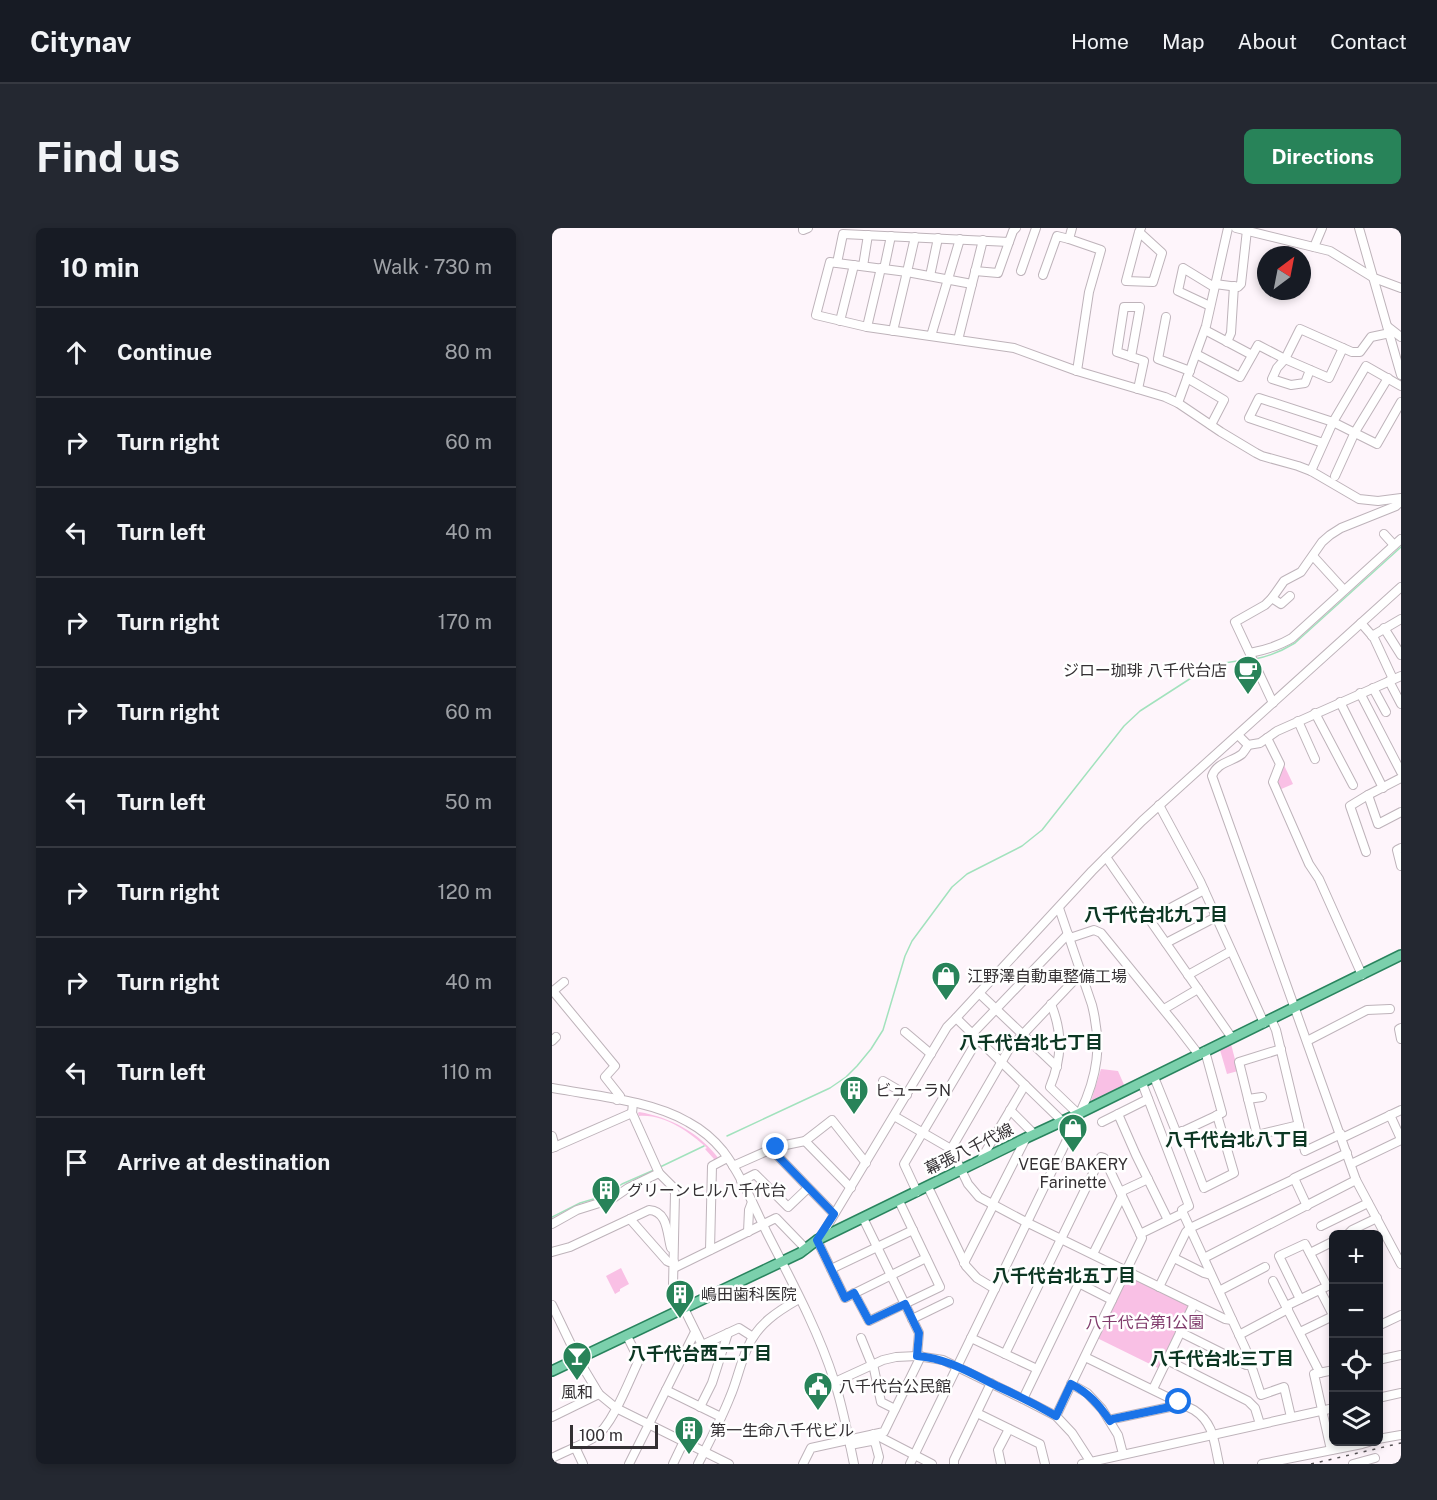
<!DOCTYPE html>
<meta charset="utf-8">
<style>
:root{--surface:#171b24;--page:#242831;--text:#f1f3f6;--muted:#9ea1a6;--line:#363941;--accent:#288359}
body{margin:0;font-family:"Public Sans","Noto Sans JP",sans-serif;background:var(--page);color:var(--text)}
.controls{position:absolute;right:18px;bottom:18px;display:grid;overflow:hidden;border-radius:9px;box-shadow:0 3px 9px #0003}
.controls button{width:54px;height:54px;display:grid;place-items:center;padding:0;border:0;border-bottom:2px solid var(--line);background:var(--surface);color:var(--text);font:30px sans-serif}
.compass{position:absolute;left:705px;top:18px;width:54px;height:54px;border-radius:50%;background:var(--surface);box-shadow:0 3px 9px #0003;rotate:32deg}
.scale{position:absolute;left:18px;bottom:15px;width:88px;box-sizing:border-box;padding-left:6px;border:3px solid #343033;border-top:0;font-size:16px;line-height:21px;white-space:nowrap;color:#343033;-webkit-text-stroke:4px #fff;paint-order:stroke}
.stop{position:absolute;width:18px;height:18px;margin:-14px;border:4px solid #1a73e8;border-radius:50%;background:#fff}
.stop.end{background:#1a73e8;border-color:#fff;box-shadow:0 2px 6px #0008}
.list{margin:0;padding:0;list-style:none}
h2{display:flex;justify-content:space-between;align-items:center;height:78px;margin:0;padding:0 24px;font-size:26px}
h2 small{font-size:20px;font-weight:400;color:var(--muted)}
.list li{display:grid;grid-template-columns:39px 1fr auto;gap:18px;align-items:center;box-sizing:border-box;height:90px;padding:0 24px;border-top:2px solid var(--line)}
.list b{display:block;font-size:22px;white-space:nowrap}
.list em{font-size:20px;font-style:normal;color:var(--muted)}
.icon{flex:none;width:33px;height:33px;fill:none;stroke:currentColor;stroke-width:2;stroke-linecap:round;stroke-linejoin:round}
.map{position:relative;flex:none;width:849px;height:1236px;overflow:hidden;border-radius:9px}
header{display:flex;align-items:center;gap:36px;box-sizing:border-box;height:84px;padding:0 30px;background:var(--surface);border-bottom:2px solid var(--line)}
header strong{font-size:28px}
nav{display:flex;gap:33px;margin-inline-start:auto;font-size:21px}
.intro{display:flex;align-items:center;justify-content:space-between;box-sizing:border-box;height:144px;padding:0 36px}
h1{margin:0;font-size:42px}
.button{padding:15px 27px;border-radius:9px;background:var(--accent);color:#fff;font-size:21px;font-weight:700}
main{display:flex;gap:36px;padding:0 36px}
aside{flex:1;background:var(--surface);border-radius:9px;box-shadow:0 3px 9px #0003}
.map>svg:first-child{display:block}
</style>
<header>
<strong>Citynav</strong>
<nav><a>Home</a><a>Map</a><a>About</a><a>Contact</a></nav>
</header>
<div class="intro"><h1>Find us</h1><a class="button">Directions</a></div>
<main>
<aside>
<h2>10 min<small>Walk · 730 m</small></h2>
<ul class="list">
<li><svg class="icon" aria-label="ahead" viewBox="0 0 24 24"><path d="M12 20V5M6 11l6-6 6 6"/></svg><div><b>Continue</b></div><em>80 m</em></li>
<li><svg class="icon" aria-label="right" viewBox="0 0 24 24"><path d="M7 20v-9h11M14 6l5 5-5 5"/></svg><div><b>Turn right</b></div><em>60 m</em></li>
<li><svg class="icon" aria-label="left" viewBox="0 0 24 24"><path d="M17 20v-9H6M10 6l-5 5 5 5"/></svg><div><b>Turn left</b></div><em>40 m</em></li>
<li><svg class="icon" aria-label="right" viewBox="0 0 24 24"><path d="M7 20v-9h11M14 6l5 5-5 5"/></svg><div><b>Turn right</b></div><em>170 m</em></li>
<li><svg class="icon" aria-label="right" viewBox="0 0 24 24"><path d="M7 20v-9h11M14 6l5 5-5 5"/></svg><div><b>Turn right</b></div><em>60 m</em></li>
<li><svg class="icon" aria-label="left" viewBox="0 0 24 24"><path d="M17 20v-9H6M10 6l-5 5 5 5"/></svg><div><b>Turn left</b></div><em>50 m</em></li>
<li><svg class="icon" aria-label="right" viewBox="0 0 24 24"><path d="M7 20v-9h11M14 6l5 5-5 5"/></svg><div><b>Turn right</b></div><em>120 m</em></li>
<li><svg class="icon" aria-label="right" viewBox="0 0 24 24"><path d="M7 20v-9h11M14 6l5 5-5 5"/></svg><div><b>Turn right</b></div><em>40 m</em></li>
<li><svg class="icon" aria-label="left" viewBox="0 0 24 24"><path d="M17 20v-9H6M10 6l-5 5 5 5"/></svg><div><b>Turn left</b></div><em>110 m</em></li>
<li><svg class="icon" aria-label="arrive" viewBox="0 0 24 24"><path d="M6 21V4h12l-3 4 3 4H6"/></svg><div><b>Arrive at destination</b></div></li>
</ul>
</aside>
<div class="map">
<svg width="849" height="1236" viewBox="0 0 849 1236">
<rect width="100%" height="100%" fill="#fef5fb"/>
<!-- green -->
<g fill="#f9c0e5">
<polygon points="731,535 741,556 727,562 723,554"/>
<polygon points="679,816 686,843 675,846 668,822"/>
<polygon points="549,841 566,843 573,859 541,875 539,873"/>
<path d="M87 884C118 889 148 905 167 931L157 936 162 931 153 921 155 920C137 904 113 886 87 888L86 885Z"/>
<polygon points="69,1040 77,1056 68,1061 68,1063 63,1066 54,1048"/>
<polygon points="580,1049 638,1078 608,1141 545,1110 574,1050"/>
</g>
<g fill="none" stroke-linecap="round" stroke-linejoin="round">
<!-- stream -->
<g stroke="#a2e2bd" stroke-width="1.5">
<path d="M703 431C718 428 730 423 743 415L849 319"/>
<polyline points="175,908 278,860 294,849 305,838 319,821 331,802 353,728 360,713 400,659 415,646 470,618 490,602 572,498 588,483 650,443 666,436 698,431"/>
<polyline points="106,940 152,918"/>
<polyline points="0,989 28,975 55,967 70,956 102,942"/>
</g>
<!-- minor casing -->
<g stroke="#beb3ba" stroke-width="10">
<g id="minor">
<polyline points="251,0 251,2 256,0"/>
<polyline points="464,0 461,3 457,14 291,6 285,35 278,34 264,87 315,99 462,120 525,143 613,169 626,175 669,204 704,225 710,228 746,238 759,243 807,271 826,273 849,270"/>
<polyline points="520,0 517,11 549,22 537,64 525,143"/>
<polyline points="684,0 778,23 822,50 849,60"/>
<polyline points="807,0 849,147"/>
<polyline points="587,4 610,25 601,54 574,53 587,4 589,0"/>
<polyline points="363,9 355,44 420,56"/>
<polyline points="762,19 770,0"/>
<polyline points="285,35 355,44 341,103"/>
<polyline points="311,38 316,7"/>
<polyline points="332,41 339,8"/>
<polyline points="423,43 446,45 457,14"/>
<polyline points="469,43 484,0"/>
<polyline points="491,47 505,8 517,11"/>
<polyline points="378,48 386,10"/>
<polyline points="663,56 686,59 689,56 695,2"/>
<polyline points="658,78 626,63 631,40 662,59"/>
<polyline points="614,89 606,131 638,143"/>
<polyline points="288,93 302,37"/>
<polyline points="315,99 329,40"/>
<polyline points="836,99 849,109"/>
<polyline points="653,102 700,127"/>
<polyline points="379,108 408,11"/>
<polyline points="406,112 431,12"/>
<polyline points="675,114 679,105 682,58"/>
<polyline points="644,126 688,149 706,117 733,131 777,150 791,120"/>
<polyline points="579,129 588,79 572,79 565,124 592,133 586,161"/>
<polyline points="758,142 753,155 739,157 720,151 725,140 733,131 748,101 800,124 808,124 819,109 838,105"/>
<polyline points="635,150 672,172 659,197"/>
<polyline points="626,175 654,98 676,0"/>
<polyline points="771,215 697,190 707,170 781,194 825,216 849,174"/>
<polyline points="759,243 781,194 814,138 849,158"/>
<polyline points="783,248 803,204 836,150"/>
<polyline points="832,306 842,317"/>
<polyline points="761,328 792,362"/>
<polyline points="720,370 729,376 738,368"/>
<polyline points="809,395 822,410 841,451"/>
<polyline points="832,400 849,427"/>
<polyline points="820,408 849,391"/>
<path d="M698 425C713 422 727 418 740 410L849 311"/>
<polyline points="837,453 849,476"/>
<polyline points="821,460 834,484"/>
<polyline points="808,465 849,544"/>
<polyline points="788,474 831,560"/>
<polyline points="721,475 683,394 713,377 720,370 732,353 749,344 770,314 778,307 789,300 844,278 849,273"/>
<polyline points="763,485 801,557"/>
<polyline points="746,493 763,531"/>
<polyline points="686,507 696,517 708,515 725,503 849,448"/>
<polyline points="715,510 728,536 721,554 757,636 767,651 810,747"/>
<path d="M696 517C696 518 691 525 690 526 680 534 665 534 660 548L804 952 849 1036"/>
<polyline points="849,550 816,567 826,596 849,584"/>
<polyline points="607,577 648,653 712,795"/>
<polyline points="849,620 845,622 849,638"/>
<polyline points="814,624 798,578 816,567"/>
<polyline points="554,629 680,810"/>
<polyline points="598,691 652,662"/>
<polyline points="518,710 542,702 549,705 624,797 647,827"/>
<polyline points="614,715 664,689"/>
<polyline points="636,747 679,723"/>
<polyline points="1,763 63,838 53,849 68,868 65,872"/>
<polyline points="0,764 12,754"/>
<polyline points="427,765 505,839"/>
<path d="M499 776C511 806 510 829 498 859L522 882 528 885"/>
<polyline points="612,781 646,761"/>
<polyline points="404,790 510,893"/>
<polyline points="719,791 724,802 753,923 789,906"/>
<polyline points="849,800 847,801 849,811"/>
<polyline points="353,804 379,826"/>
<polyline points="420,806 516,706"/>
<polyline points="0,813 4,809"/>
<polyline points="755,813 815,782 838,781"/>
<polyline points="729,821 687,834 705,907 747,897"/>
<polyline points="602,849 625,906 670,885 653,823"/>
<polyline points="331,853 355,867"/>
<path d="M0 860C43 868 98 872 136 894 149 901 162 912 171 923 190 948 202 979 216 1007 240 1054 266 1102 282 1152 291 1179 296 1208 302 1236"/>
<polyline points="696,871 710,869"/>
<polyline points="81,875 80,885 107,945 120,958 123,965 121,1058 150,1117"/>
<polyline points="458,882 482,906"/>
<polyline points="566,886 584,927 616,992"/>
<polyline points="838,887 849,911"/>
<polyline points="342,888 399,921 416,956 427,969 472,993 673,1091 680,1092"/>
<polyline points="550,894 596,871"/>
<polyline points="630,903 652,960 682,945 665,887"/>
<polyline points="0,908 3,919"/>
<polyline points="790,910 849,882"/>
<polyline points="253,913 299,960"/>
<polyline points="0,920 80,885"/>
<polyline points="219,921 282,986"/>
<polyline points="399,921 457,821 529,745"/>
<polyline points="428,933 473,857"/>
<polyline points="799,936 849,912"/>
<polyline points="181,938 224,919 253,913 280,892 314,935"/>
<polyline points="189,953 203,946 236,979 256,960"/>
<polyline points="376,959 414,1038 425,1050 443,1061"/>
<polyline points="365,964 352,936 426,811"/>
<polyline points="568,964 596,951"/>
<polyline points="440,977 474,910"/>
<polyline points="755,978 742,950 795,925"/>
<polyline points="631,985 694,1122 709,1167 732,1159 739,1189"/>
<polyline points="311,990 367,1105 365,1128"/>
<polyline points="78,991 115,1033 117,1034 122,1034"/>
<polyline points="0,996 25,982 60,971 76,960 107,945"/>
<polyline points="769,998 816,975"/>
<polyline points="196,1004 197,982 200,974"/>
<polyline points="588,1006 631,985 630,982 637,978 590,855"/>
<polyline points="796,1006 800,1002 825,990"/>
<polyline points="158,1022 160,938 175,930"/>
<path d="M0 1024 18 1019 97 982C116 983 115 1006 119 1020"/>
<polyline points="758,1025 782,1013"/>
<polyline points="541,1026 570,968"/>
<polyline points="374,1030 293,1070 265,1012 271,1005 395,799 404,790 540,643 590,593 849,359"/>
<polyline points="622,1030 652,1045 659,1047"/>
<polyline points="652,1030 804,952"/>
<polyline points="412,1035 441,978"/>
<polyline points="495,1039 560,1072"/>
<polyline points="122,1040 224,990 254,1021"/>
<polyline points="279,1041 361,1002"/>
<polyline points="721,1053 768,1145"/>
<polyline points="607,1059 634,1004 638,1000 742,951"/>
<polyline points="768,1062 782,1089"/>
<polyline points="667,1063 713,1039"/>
<polyline points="302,1065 317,1093 388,1059 347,973"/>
<polyline points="748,1071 727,1028 753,1016 775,1058"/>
<polyline points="0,1077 26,1131 47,1166 64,1180 177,1236"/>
<polyline points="734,1078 782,1055"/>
<polyline points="360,1091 397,1073"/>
<polyline points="826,1098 849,1087"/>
<polyline points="628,1104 694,1137 699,1137"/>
<polyline points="748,1104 781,1088"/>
<polyline points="687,1107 736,1081"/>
<polyline points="309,1110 320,1137"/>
<polyline points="419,1110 485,1141"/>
<polyline points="133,1125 187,1100 201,1109"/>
<polyline points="453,1126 549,929 552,930 590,1010 504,1188"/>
<path d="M533 1129 642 1182C662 1195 662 1214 667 1236"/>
<polyline points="615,1132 696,1173 703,1180 708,1196"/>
<polyline points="826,1132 849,1127"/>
<polyline points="321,1136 329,1174 343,1181"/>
<polyline points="283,1154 331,1132 344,1129 365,1128 391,1132 471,1171 504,1188 520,1205 540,1236"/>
<polyline points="519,1156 535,1165 550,1181 566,1207 571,1226"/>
<polyline points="601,1161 642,1076"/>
<polyline points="114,1162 169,1189"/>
<polyline points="826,1170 849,1165"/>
<polyline points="471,1171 527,1055"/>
<polyline points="148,1179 160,1155 176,1105"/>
<polyline points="425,1185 488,1216 493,1236"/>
<polyline points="0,1189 47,1166"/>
<polyline points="558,1193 561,1191 618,1179 627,1174"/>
<polyline points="322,1206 380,1236"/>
<polyline points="826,1211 849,1207"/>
<polyline points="298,1217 319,1213 323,1214 327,1229 325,1236"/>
<polyline points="23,1219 31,1236"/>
<polyline points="779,1222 762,1146 782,1142"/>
<path d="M0 1230C14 1223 30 1217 43 1209 60 1198 77 1153 86 1134V1130L75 1108"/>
<polyline points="77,1236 143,1104"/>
<polyline points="121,1236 132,1213"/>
<path d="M146 1236C157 1214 169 1192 178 1169 185 1153 188 1136 195 1121 205 1096 226 1083 247 1071"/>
<polyline points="251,1236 259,1220 332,1204 369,1128"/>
<path d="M358 1236 528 885C546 847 550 817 540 777L507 680"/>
<polyline points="402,1236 402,1232 439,1155"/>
<polyline points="449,1236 446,1222 457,1201"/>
<polyline points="530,1236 782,1180"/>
<polyline points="710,1236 810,1216 817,1214"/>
<polyline points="801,1236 823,1230"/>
</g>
</g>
<!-- major casing -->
<g stroke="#29845e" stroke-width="12">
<polyline id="major" points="0,1143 248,1025 265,1012 474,910 528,885 849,727"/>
</g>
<!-- minor -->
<use href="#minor" stroke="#fff" stroke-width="8"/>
<!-- major -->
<use href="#major" stroke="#7bd0ac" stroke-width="9"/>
<!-- rail -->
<polyline stroke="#585457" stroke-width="1.5" stroke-dasharray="3 6" stroke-linecap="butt" points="759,1236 849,1215"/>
</g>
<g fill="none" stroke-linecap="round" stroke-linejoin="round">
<!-- route -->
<path stroke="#1a73e8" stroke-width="8" d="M224 919 219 921 282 986 265 1012 293 1070 302 1065 317 1093 353 1076 367 1105 365 1128C394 1130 419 1145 445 1158 465 1167 485 1177 504 1188L519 1156C537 1165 547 1177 558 1193L561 1191 618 1179 627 1174"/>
</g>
<!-- icons -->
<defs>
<g id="cafe-pin" transform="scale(1.5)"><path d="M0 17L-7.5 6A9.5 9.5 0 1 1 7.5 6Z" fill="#288359" stroke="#fff"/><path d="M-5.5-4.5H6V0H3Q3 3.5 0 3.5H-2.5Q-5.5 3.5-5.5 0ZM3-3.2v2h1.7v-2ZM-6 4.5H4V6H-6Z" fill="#fff"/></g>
<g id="shop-pin" transform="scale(1.5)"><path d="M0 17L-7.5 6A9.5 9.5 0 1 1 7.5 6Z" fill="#288359" stroke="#fff"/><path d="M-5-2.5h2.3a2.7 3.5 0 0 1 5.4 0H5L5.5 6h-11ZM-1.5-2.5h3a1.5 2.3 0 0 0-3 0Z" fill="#fff"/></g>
<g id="building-pin" transform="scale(1.5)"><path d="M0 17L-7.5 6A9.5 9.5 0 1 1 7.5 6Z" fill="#288359" stroke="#fff"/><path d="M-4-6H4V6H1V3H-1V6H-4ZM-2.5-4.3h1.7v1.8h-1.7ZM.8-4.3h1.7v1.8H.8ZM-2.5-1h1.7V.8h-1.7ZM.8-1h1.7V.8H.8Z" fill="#fff"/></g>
<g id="bar-pin" transform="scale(1.5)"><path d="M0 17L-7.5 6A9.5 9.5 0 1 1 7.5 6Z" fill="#288359" stroke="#fff"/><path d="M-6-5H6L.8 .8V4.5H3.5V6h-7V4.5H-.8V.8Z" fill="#fff"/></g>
<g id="civic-pin" transform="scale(1.5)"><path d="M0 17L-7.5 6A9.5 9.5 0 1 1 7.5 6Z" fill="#288359" stroke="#fff"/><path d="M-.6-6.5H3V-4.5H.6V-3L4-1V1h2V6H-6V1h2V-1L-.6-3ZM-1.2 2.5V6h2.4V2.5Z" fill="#fff"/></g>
</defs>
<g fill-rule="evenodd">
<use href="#cafe-pin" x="696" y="442"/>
<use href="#shop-pin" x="394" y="748"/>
<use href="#building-pin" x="302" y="862"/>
<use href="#shop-pin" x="521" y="900"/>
<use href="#building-pin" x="54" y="962"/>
<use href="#building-pin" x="128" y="1066"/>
<use href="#bar-pin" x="25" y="1128"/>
<use href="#civic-pin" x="266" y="1158"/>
<use href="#building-pin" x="137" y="1202"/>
</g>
<g text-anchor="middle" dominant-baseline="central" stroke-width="5" stroke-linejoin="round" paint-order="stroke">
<!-- poi labels -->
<g font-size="16" fill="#343033" stroke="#fff" text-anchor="start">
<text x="675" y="442" text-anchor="end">ジロー珈琲 八千代台店</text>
<text x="415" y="748">江野澤自動車整備工場</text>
<text x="323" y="862">ビューラN</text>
<text x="521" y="936" text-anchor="middle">VEGE BAKERY<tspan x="521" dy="18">Farinette</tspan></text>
<text x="75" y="962">グリーンヒル八千代台</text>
<text x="149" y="1066">嶋田歯科医院</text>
<text x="287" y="1158">八千代台公民館</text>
<text x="25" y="1164" text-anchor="middle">風和</text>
<text x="158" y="1202">第一生命八千代ビル</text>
</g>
<!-- street labels -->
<g font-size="16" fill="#343033" stroke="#fff">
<text transform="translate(417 921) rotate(-26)">幕張八千代線</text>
</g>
<!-- park labels -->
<g font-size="16" fill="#803b6c" stroke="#fff">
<text x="593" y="1094">八千代台第1公園</text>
</g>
<!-- neighbourhood labels -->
<g font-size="18" font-weight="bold" fill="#0c3723" stroke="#fff">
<text x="604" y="686">八千代台北九丁目</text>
<text x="479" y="814">八千代台北七丁目</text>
<text x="685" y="911">八千代台北八丁目</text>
<text x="512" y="1047">八千代台北五丁目</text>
<text x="148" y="1125">八千代台西二丁目</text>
<text x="670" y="1130">八千代台北三丁目</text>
</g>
</g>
</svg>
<div class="controls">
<button>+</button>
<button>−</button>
<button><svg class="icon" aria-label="locate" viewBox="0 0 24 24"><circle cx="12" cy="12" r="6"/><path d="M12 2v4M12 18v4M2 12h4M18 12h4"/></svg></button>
<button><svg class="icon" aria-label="layers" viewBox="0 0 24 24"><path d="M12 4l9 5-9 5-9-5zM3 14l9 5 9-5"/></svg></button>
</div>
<svg class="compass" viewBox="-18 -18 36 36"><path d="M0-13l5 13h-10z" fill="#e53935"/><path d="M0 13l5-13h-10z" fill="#9ea1a6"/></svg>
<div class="scale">100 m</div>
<div class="stop" style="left:627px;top:1174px"></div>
<div class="stop end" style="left:224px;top:919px"></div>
</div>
</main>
